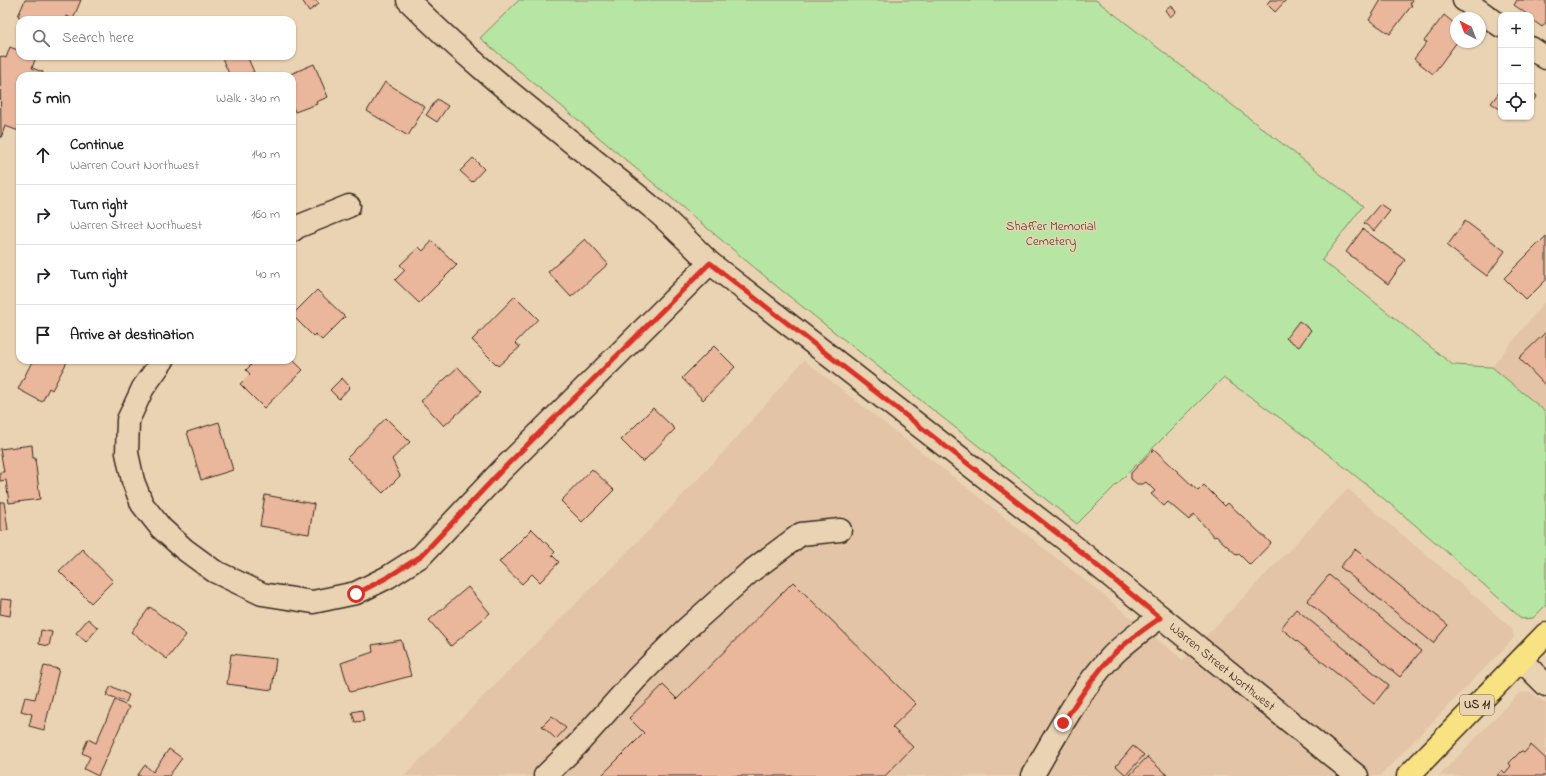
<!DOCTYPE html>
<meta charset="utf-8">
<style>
:root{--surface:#fff;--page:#f6f6f6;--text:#202124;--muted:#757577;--line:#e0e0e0}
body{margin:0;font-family:"Indie Flower",sans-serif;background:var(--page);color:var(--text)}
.controls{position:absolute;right:12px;top:12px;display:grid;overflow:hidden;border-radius:8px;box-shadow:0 1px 3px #0004}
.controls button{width:36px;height:36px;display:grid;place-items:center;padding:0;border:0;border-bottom:1px solid var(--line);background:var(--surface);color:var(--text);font:20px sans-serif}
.compass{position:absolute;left:1450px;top:12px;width:36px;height:36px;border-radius:50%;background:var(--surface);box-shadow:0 1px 3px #0004;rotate:318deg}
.stop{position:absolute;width:12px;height:12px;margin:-9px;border:3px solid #d93025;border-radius:50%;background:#fff}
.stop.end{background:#d93025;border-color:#fff;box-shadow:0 1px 4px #0008}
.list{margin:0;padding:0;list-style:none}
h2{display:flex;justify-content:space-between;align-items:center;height:52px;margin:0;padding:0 16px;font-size:17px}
h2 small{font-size:13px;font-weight:400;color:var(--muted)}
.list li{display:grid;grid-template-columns:26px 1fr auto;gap:12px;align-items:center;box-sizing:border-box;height:60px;padding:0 16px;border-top:1px solid var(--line)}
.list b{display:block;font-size:15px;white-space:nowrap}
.list p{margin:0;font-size:13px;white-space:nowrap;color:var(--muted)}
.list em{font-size:13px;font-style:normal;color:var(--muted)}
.icon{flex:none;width:22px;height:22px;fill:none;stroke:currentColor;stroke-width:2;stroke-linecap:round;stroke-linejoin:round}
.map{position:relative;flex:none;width:1546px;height:776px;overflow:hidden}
.search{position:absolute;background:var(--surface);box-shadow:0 1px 3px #0004;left:16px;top:16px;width:280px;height:44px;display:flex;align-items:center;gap:10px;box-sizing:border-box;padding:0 14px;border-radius:12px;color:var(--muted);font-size:15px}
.panel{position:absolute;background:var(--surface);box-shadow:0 1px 3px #0004;left:16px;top:72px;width:280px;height:292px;border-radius:12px}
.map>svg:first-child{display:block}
</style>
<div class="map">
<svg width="1546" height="776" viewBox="0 0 1546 776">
<rect width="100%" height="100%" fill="#ead3b3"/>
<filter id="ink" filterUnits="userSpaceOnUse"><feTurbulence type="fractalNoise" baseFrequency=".025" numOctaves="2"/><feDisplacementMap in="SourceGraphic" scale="8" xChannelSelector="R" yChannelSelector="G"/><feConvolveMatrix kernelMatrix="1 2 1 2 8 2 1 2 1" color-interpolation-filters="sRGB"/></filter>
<g filter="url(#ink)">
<!-- built -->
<g fill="#e3c4a6">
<polygon points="1546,300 1546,412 1492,367"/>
<polygon points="804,360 1096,589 1183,660 1348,489 1482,602 1512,629 1514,638 1380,776 404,776 660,519 735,440"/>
<polygon points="1531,692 1546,704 1546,776 1439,776 1519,693"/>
</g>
<!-- green -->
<path fill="#b7e5a3" stroke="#798860" d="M519 0H1096L1363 206 1322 260 1453 365 1492 367 1546 412V605L1533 618 1522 619C1427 533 1329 449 1223 378L1077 524 780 289 480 38Z"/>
<!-- building -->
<g fill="#eab69c" stroke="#3b2a1e">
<polygon points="25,0 81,0 73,19 67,16 65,20 23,20 23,19 18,16"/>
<polygon points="302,0 316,0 319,4 309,11"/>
<polygon points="1270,0 1286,0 1275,12 1267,4"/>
<polygon points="1381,0 1413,0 1410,4 1412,5 1390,34 1369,20"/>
<polygon points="1517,0 1546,0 1546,22 1542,27 1531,19 1531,15 1528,15 1514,5"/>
<polygon points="1171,5 1176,12 1170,17 1165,10"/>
<polygon points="1444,15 1456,25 1457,42 1433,74 1414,59 1427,42 1424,41"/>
<polygon points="10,47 20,51 20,56 36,57 32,68 43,72 42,76 20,76 20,128 19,131 5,126 1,138 0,57 1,56 6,58"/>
<polygon points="226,56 247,56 254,72 244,76 230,76 222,58"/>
<polygon points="314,64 328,97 316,102 317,104 295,112 292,105 292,76 286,76"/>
<polygon points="385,82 425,107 408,136 367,111"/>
<polygon points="1531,85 1534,87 1531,91 1537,96 1531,103"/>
<polygon points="1501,90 1501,110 1491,103"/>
<polygon points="437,99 448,106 437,122 426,115"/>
<polygon points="473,158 484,169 472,182 460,171"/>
<polygon points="1380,204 1390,211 1374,231 1364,223"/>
<polygon points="1465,221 1505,251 1487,276 1447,246"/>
<polygon points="1363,229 1405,260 1388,284 1346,252"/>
<polygon points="1546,236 1546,280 1526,300 1504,278"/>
<polygon points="585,239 608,264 571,297 548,272"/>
<polygon points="432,241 457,265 419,303 395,280 405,270 400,265 419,247 423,251"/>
<polygon points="317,290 345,317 322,340 315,334 313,336 292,315"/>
<polygon points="515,296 538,319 515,343 520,347 498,366 472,340"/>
<polygon points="1299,321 1311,330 1299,347 1286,338"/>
<polygon points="1546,332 1546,386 1519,358"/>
<polygon points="714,346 735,367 703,400 682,378"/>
<polygon points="292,359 303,370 264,408 240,384 250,374 246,370 256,360"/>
<polygon points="33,360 68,360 52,390 49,388 42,402 18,389"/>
<polygon points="458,367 481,392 444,426 421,401"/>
<polygon points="342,378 350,387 339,399 330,390"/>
<polygon points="653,408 675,429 643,462 621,440"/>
<polygon points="386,418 410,442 392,459 400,476 383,493 347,458"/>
<polygon points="219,422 233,470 201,480 187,432"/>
<polygon points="32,445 33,458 35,458 40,499 9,503 6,480 0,481 0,472 4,472 0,449"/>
<polygon points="1154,449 1198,491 1204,485 1225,506 1228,503 1271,543 1250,565 1239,554 1237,555 1216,536 1214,537 1194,514 1189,520 1168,502 1164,506 1151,494 1155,491 1146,482 1143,484 1137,484 1131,479 1131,473"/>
<polygon points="592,469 614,490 582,522 561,501"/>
<polygon points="265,495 314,504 309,534 260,526"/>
<polygon points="0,502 4,502 8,530 0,531"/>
<polygon points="532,529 555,552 552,555 559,562 540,582 532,574 522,584 499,562"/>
<polygon points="82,549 113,581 91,603 59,571"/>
<polygon points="1355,549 1448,625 1433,643 1340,567"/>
<polygon points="1329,575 1421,651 1400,677 1307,601"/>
<polygon points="793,582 916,704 892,727 913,747 885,776 601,776 644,733 629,718 663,685 677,699"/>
<polygon points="468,587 490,613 451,646 429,620"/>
<polygon points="1,599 12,600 10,616 0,614"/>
<polygon points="150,607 186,635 167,659 131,632"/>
<polygon points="1296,609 1389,685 1374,704 1281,628"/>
<polygon points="88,619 98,628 86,642 76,633"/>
<polygon points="41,630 52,632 49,646 39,644"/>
<polygon points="401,640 411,676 350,692 341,663 373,652 372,645"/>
<polygon points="231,654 276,659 272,690 227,684"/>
<polygon points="44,666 59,669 44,730 29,726 32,714 21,711 25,697 35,699"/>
<polygon points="111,686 129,695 126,702 106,696"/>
<polygon points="115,700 129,707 98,776 84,769 90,757 82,753 88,739 96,743"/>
<polygon points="362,710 364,721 355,722 352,712"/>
<polygon points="552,716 566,728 556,739 542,726"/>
<polygon points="1531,745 1546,759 1546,776 1497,776 1502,770 1505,773 1511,766 1509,763 1521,751 1524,753"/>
<polygon points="1133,746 1144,755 1126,775 1116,766"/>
<polygon points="169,749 182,758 169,776 137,776 145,765 153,772"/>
<polygon points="1147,757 1168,776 1129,776"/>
</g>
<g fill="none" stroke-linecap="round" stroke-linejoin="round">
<!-- minor casing -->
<g stroke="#3b2a1e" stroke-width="25">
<g id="minor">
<path d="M408 0C484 77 573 141 655 210 674 227 692 245 710 263L1071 544 1357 776"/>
<polyline points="1464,0 1501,26"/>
<polyline points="1531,48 1546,58"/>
<polyline points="292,231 297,227 349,206"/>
<polyline points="163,360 143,388 128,420 127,453 133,481 142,504 161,528 184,549 214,571 262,594 313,602 356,593 388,577 421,556 500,472 710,263"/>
<polyline points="1521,660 1546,685"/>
<polyline points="545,776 577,745 637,678 685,630 750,572 801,534 840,530"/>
<path d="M1032 776C1056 736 1078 692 1110 658 1125 642 1143 630 1160 617"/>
</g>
</g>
<!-- major casing -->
<g stroke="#3b2a1e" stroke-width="25">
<polyline id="major" points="1408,776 1546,634"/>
</g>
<!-- minor -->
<use href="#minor" stroke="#ead3b3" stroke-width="22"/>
<!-- major -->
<use href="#major" stroke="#f8e281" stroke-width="22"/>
</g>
</g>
<g fill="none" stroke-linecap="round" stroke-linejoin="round" filter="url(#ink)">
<!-- route -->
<path stroke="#d93025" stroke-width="5" d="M356 594 388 577 421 556 500 472 710 263 1071 544 1160 618C1143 630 1125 642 1110 658 1092 678 1077 701 1063 723"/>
</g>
<g text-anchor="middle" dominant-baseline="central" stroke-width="3" stroke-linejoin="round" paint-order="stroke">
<!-- shield labels -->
<rect fill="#ead3b3" stroke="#705d4b" stroke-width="1" x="1460" y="695" width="34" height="20" rx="3"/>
<g font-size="12" font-weight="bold" fill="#3b2a1e">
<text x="1477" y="705">US 11</text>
</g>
<!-- park labels -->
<g font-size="13" fill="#473d2b" stroke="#ead3b3">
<text x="1051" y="226">Shaffer Memorial<tspan x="1051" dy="15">Cemetery</tspan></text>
</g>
<!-- street labels -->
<g font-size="13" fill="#3b2a1e" stroke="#ead3b3">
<text transform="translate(1222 667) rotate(39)">Warren Street Northwest</text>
</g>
</g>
</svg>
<div class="controls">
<button>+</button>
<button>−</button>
<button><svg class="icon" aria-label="locate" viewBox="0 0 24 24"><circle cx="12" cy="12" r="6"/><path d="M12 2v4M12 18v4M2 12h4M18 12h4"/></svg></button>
</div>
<svg class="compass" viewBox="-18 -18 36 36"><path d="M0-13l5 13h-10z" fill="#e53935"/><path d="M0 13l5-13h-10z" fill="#757577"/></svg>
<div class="stop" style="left:356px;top:594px"></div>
<div class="stop end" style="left:1063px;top:723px"></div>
<div class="search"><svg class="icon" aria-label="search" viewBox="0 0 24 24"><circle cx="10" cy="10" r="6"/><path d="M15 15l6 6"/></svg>Search here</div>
<section class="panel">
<h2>5 min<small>Walk · 340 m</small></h2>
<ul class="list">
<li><svg class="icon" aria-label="ahead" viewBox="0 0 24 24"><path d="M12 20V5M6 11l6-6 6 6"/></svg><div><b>Continue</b><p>Warren Court Northwest</p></div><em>140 m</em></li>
<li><svg class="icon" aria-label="right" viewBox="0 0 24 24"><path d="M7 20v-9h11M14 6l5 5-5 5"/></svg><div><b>Turn right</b><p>Warren Street Northwest</p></div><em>160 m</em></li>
<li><svg class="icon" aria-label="right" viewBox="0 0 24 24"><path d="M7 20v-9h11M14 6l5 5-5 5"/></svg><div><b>Turn right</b></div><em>40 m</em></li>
<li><svg class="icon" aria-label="arrive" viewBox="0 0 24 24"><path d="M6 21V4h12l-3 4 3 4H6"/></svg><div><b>Arrive at destination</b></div></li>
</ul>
</section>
</div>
